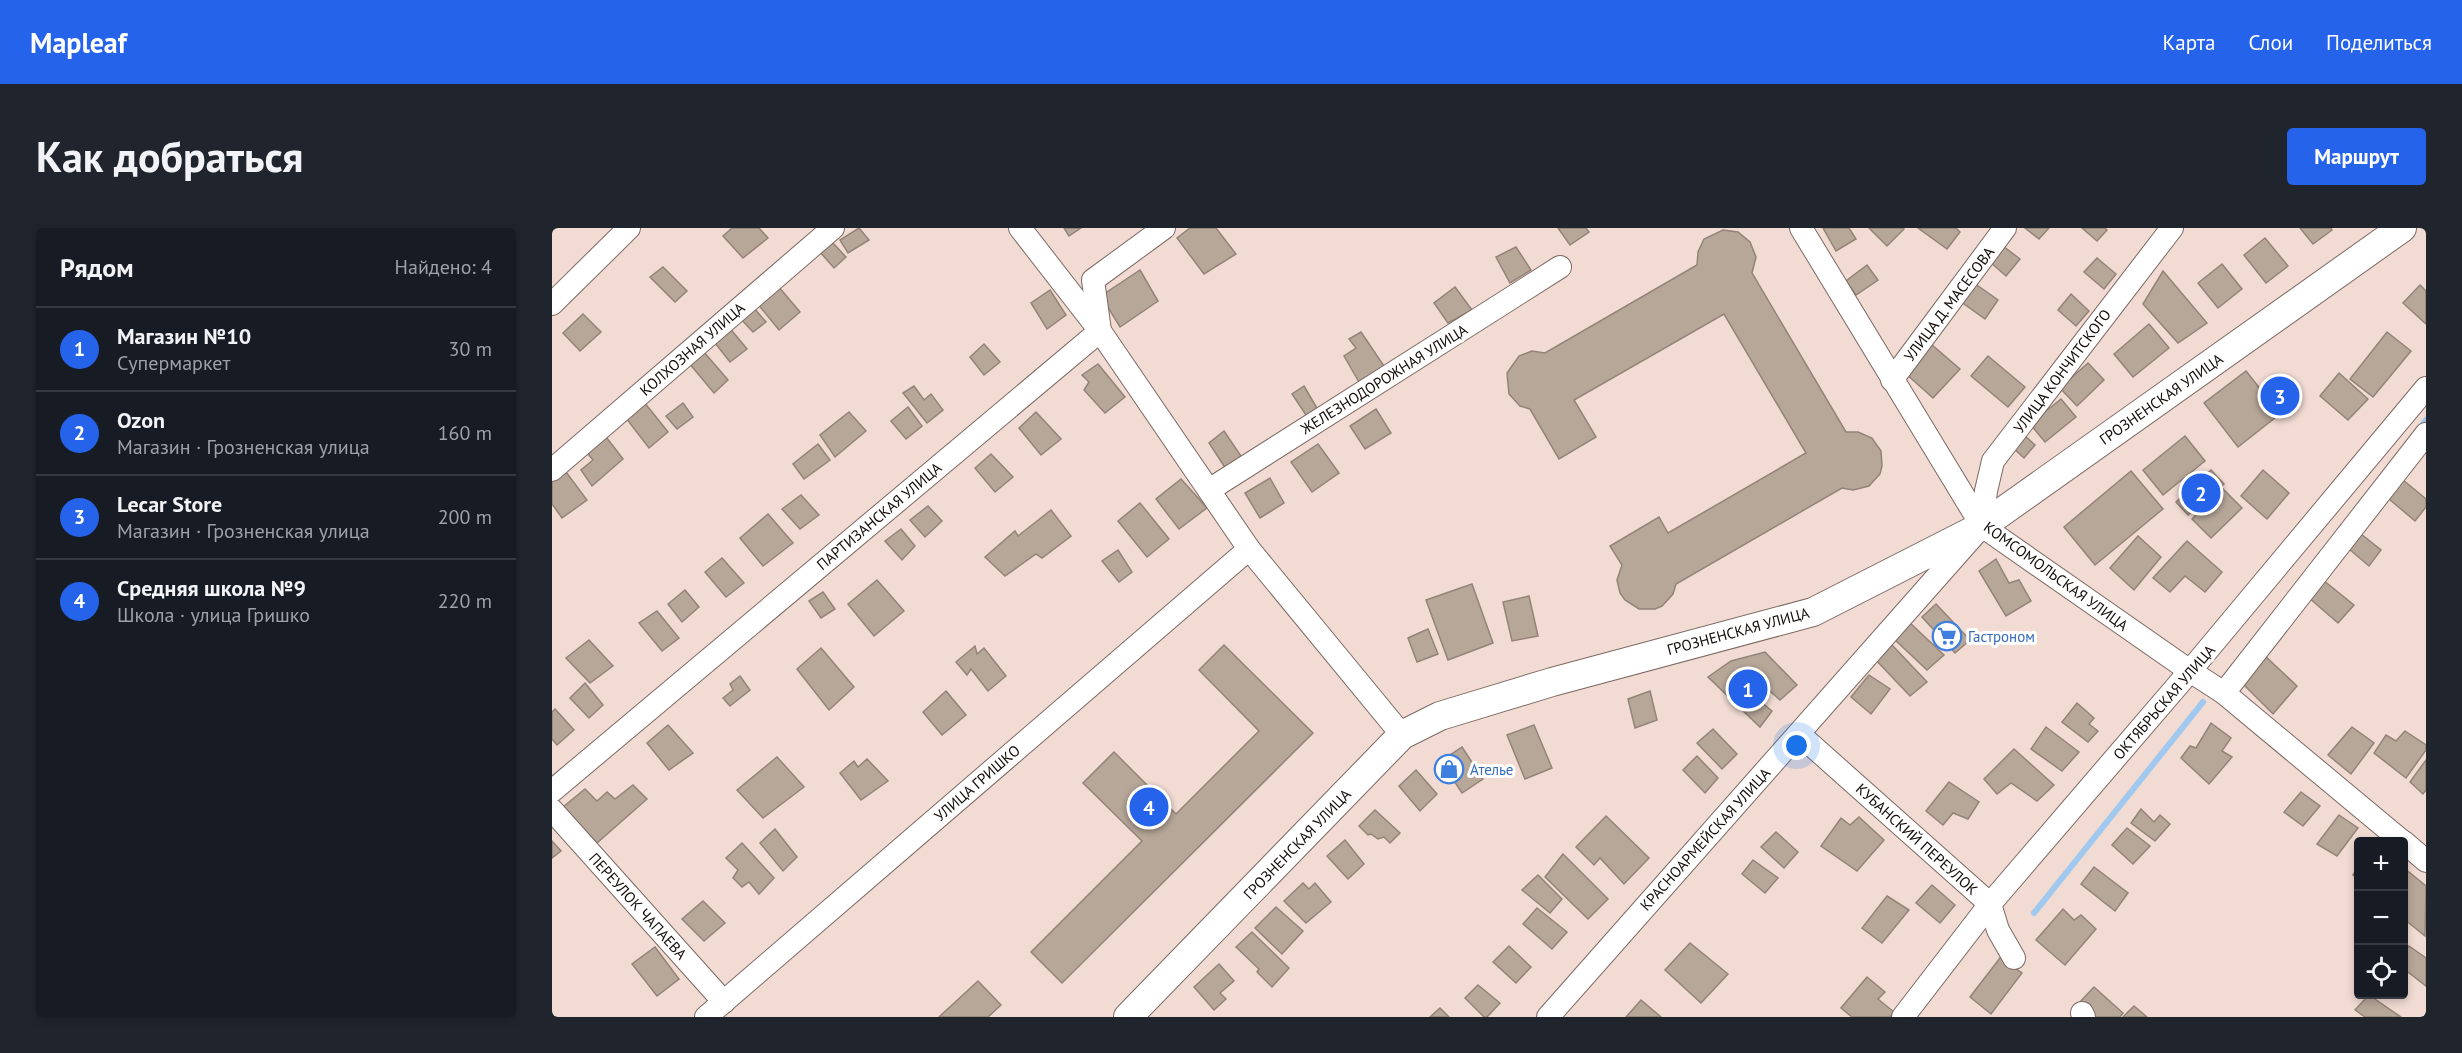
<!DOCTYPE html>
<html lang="ru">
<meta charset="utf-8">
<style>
:root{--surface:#171b24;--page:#20242c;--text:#f1f3f6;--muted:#9ea1a6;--line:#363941;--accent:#2563eb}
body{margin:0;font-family:"PT Sans",sans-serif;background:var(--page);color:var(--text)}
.controls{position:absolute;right:18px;bottom:18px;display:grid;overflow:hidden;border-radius:6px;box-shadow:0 3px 9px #0003}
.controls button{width:54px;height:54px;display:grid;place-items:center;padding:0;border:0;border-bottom:2px solid var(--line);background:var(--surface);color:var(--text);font:30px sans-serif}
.you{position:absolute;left:1245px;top:518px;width:21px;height:21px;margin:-15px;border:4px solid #fff;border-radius:50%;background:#1a73e8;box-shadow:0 0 0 9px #1a73e833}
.badge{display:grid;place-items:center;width:39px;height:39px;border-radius:50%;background:var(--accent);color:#fff;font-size:20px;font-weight:700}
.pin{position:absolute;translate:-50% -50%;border:3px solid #fff;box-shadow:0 2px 6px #0006}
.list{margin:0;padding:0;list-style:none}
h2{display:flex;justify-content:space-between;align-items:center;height:78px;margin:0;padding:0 24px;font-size:26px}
h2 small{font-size:20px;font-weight:400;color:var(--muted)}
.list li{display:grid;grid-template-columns:39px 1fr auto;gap:18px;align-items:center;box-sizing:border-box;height:84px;padding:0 24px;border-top:2px solid var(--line)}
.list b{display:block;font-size:22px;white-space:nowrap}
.list p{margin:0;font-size:20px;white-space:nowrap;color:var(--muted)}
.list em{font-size:20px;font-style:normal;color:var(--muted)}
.icon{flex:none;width:33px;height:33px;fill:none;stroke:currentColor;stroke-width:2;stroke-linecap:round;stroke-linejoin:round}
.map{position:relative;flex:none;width:1874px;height:789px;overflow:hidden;border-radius:6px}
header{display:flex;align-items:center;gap:36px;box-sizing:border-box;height:84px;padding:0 30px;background:var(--accent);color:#fff}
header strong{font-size:28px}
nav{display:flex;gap:33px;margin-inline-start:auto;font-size:21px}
.intro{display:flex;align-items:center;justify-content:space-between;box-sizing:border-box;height:144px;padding:0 36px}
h1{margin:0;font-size:42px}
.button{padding:15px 27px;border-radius:6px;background:var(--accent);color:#fff;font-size:21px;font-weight:700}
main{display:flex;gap:36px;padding:0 36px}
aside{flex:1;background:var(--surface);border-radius:6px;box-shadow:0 3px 9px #0003}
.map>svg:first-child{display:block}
</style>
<header>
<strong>Mapleaf</strong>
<nav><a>Карта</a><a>Слои</a><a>Поделиться</a></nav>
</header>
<div class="intro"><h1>Как добраться</h1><a class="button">Маршрут</a></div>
<main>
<aside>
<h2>Рядом<small>Найдено: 4</small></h2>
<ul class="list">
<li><span class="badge">1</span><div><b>Магазин №10</b><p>Супермаркет</p></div><em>30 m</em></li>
<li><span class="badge">2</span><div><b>Ozon</b><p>Магазин · Грозненская улица</p></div><em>160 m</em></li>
<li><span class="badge">3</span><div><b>Lecar Store</b><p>Магазин · Грозненская улица</p></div><em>200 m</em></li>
<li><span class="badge">4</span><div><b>Средняя школа №9</b><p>Школа · улица Гришко</p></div><em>220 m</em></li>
</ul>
</aside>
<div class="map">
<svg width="1874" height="789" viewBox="0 0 1874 789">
<rect width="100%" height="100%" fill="#f1dbd3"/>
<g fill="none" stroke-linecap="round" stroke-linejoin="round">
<!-- stream -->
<g stroke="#a1c9ef" stroke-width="6">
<polyline points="1867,201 1874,192"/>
<polyline points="1482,685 1651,474"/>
</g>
</g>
<!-- building -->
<g fill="#b7a799" stroke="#938477" stroke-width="1.5">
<polygon points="180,0 207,0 216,10 191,30 171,8"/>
<polygon points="307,0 317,12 296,25 288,12"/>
<polygon points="512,0 529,0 517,8"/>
<polygon points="638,0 664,0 684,26 652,46 625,10"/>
<polygon points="1006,0 1034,0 1037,4 1018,17"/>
<polygon points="1271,0 1297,0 1304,11 1284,23"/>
<polygon points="1317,0 1351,0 1352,1 1335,18"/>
<polygon points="1366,0 1404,0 1408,4 1395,21"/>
<polygon points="1473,0 1497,0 1487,11"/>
<polygon points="1530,0 1553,0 1555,2 1545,13"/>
<polygon points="1748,0 1779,0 1780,2 1761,16"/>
<polygon points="1171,2 1186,4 1198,14 1204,29 1200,45 1294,204 1306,204 1320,210 1329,223 1330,238 1328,246 1317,258 1301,262 1290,260 1124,356 1121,366 1110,378 1103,381 1087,381 1073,372 1068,365 1065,352 1070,337 1058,318 1107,289 1116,305 1254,225 1172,86 1022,172 1044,209 1007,231 978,181 968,178 957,166 955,145 967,128 980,123 993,125 1145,37 1146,24 1152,11"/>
<polygon points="1713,10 1736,38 1714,55 1692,27"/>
<polygon points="280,14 294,29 282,40 268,24"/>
<polygon points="1451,18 1468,31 1454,48 1438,34"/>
<polygon points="964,19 979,42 958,55 944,29"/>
<polygon points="1545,30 1564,46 1552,61 1532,44"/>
<polygon points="1670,36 1690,61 1666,80 1646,55"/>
<polygon points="1315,37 1326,52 1304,67 1294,53"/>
<polygon points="111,39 135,63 123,74 98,49"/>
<polygon points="588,42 606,73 568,99 549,68"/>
<polygon points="1611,43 1655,95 1626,115 1591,76"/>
<polygon points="1422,55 1446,72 1433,91 1408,73"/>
<polygon points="1868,57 1874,63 1874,96 1851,75"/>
<polygon points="226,58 248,84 227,102 205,75"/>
<polygon points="903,59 920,82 896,95 882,75"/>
<polygon points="498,62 514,87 495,101 479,75"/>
<polygon points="1519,66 1537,83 1524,98 1506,82"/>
<polygon points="201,79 214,94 201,104 188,90"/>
<polygon points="31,86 49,104 28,123 11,105"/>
<polygon points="1597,96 1617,120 1581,149 1562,126"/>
<polygon points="176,98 195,121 178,134 160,111"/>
<polygon points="809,104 832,138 807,154 792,128 804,120 797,111"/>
<polygon points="1835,104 1859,123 1821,169 1798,151"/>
<polygon points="432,116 448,134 432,147 418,129"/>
<polygon points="1379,116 1408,141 1381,170 1353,145"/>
<polygon points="151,123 176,152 162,165 137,135"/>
<polygon points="1436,128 1473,159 1456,179 1419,148"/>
<polygon points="1536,135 1552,152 1525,178 1508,160"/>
<polygon points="546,136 573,169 553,185 532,162 537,154 530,147"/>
<polygon points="1694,143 1728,186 1686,219 1652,175"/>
<polygon points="1787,145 1816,171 1796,192 1768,168"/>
<polygon points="362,158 372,172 379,166 391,182 375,195 351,165"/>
<polygon points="752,158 766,182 754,187 740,166"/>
<polygon points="1509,171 1524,189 1493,214 1478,196"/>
<polygon points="92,174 116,204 97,220 74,190"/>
<polygon points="131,175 141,189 125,201 114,188"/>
<polygon points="356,179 370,198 354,211 339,193"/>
<polygon points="824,181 839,205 813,221 798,198"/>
<polygon points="297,184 314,203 283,229 268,207"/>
<polygon points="484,184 509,211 489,227 467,200"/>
<polygon points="672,203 689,228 674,241 657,215"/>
<polygon points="51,205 71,231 40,258 29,242 41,232 32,221"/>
<polygon points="1472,207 1483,217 1472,230 1460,219"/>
<polygon points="1633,208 1653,233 1611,267 1591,242"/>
<polygon points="266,216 278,232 252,251 241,236"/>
<polygon points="766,216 787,245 760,264 739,234"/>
<polygon points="439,226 461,249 443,264 423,240"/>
<polygon points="11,240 35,272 10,290 0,276 0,248"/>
<polygon points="1659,242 1672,256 1636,287 1624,274"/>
<polygon points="1711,242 1737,265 1715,291 1689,268"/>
<polygon points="1579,243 1611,281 1543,337 1512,299"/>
<polygon points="718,250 732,275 708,290 693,265"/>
<polygon points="629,251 655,280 627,301 604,271"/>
<polygon points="1851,252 1874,271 1874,279 1863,293 1837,271"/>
<polygon points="1671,261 1690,280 1659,310 1640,291"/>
<polygon points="249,267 267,287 248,301 230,281"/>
<polygon points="588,275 617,311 595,329 566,293"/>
<polygon points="376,278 390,293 373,309 358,292"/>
<polygon points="499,282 519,308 490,330 484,326 453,348 433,329 463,303 466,308"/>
<polygon points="216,286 241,315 211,338 188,310"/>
<polygon points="349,301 363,318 350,332 333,313"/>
<polygon points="1809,306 1829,322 1817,338 1797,321"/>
<polygon points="1586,308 1609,329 1582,362 1558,340"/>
<polygon points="1635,313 1670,344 1653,364 1633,348 1618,364 1601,350"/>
<polygon points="566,322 580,344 567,354 550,333"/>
<polygon points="170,330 192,355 174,369 153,344"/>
<polygon points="1444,331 1457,355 1467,352 1479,373 1454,388 1427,343"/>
<polygon points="325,352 352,383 322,408 296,376"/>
<polygon points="1771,352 1802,377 1786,395 1756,369"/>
<polygon points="920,356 941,415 896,432 874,372"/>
<polygon points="133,362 147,379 130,394 116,376"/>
<polygon points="271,364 283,381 269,390 257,373"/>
<polygon points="977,368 986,408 960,413 951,374"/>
<polygon points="1384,376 1418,412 1403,425 1370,389"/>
<polygon points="105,383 127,410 110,423 87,395"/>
<polygon points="1357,394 1392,427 1375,442 1342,411"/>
<polygon points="876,401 886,426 865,434 856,410"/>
<polygon points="37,412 61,438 38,455 14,430"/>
<polygon points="672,417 761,505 510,755 479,724 590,613 531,555 562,524 624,586 707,503 647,442"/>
<polygon points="1340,417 1375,454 1358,468 1323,431"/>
<polygon points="423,418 425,426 432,420 454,448 436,463 419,441 415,447 404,434"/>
<polygon points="269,420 302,459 277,482 245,441"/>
<polygon points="1213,424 1245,457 1228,472 1211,457 1200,466 1220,483 1208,499 1156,449 1179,433"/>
<polygon points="1711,426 1745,458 1721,486 1687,452"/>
<polygon points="1317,447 1338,461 1319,486 1299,469"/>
<polygon points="188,448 198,462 178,478 171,470 181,462 178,456"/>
<polygon points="33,455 51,477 37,490 18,470"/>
<polygon points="394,463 414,487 390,507 371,484"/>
<polygon points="1098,463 1105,492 1083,500 1076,471"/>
<polygon points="1525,475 1542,490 1537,496 1546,503 1536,514 1510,494"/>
<polygon points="3,481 22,502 5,517 0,511 0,484"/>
<polygon points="1659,495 1679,510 1670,523 1680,529 1657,556 1629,530 1638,518 1644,520"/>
<polygon points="116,497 141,525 117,542 95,515"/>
<polygon points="982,497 1000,540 973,551 955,507"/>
<polygon points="1494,499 1527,524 1510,543 1479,521"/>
<polygon points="1800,499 1822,515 1799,546 1776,527"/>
<polygon points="1161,501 1185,526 1170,541 1145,515"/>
<polygon points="1853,503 1874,517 1874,522 1854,550 1822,525 1834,507 1844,513"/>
<polygon points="910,519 931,551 910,565 889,533"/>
<polygon points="1462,521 1502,557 1485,573 1459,555 1445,566 1432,551"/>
<polygon points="1145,528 1166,550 1153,565 1131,542"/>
<polygon points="225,529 252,559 211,590 185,562"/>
<polygon points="315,531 336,553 309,572 288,545 302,533 306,539"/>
<polygon points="1874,532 1874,562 1871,566 1858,554"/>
<polygon points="864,542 885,566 868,583 847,558"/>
<polygon points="1397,554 1427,574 1416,591 1401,585 1391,597 1374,583"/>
<polygon points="81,557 95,571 45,615 11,579 33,561 45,573 55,564 63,571"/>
<polygon points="1749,564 1768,578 1751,598 1732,584"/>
<polygon points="1589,581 1602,594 1608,587 1618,596 1603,613 1579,595"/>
<polygon points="823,582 848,605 838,615 832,609 826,611 819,606 816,607 807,598"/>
<polygon points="1787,587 1806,600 1785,628 1765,616"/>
<polygon points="1054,588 1097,630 1072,656 1048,630 1042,637 1024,619"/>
<polygon points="1307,589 1332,612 1305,643 1269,618 1289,590 1298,597"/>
<polygon points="1575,600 1598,618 1581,636 1560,617"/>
<polygon points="223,601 245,629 231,643 208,615"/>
<polygon points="1224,604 1246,624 1232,640 1209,619"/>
<polygon points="793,612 812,636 796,651 775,628"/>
<polygon points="0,613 9,623 0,630"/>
<polygon points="190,615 222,650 207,666 197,654 190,659 181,650 186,642 174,630"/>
<polygon points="1011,626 1056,671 1036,691 993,649"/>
<polygon points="1201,632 1226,650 1213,665 1190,646"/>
<polygon points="1542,639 1576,665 1563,683 1529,656"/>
<polygon points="1806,639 1806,652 1801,647"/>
<polygon points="1852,640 1874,658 1873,708 1852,691"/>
<polygon points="986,647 1010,671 998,685 970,662"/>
<polygon points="751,655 757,661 763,655 779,674 754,695 732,673"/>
<polygon points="1380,657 1403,677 1388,695 1364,675"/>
<polygon points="1335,668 1357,682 1330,715 1310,700"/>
<polygon points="151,673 173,695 152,713 130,691"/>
<polygon points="724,679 751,703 730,726 703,700"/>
<polygon points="985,680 1015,704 1000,721 971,696"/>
<polygon points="1511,681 1522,692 1529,687 1544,701 1513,737 1484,712"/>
<polygon points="700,704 737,740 720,759 705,744 707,741 684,719"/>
<polygon points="1138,715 1176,746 1149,775 1113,742"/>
<polygon points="957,718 979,739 964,755 941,734"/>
<polygon points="1857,718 1874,730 1874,758 1852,741 1852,724"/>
<polygon points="103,719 127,751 105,768 80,736"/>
<polygon points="1448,730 1470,745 1439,786 1418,769"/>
<polygon points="667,736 682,753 668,765 674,771 662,782 642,759"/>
<polygon points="1315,749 1333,764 1326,771 1342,784 1338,789 1300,789 1289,780"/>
<polygon points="426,753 449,777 436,789 387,789"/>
<polygon points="926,757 948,775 935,789 932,789 913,770"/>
<polygon points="1542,759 1571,785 1568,789 1541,789 1527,775"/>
<polygon points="1817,767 1849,789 1813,789 1803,782"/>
<polygon points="1089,772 1109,789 1074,789"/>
<polygon points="1582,778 1595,789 1571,789"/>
<polygon points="888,780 897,789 878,789"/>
</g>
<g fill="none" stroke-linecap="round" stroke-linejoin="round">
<!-- minor casing -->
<g stroke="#7d6963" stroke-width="24">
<g id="minor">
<polyline points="468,0 548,103 697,321 850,507"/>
<polyline points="1249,0 1430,298 1638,443 1672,465 1851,614"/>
<polyline points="0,76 77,0"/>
<polyline points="1340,152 1453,0"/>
<polyline points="0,242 281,0"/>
<polyline points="657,262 1008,39"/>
<polyline points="1672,465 1874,206"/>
<polyline points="1247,506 1438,676 1446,702 1462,730"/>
<polyline points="0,563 548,103 541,52 612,0"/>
<polyline points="0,582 172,774"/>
<polyline points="1852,614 1874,633"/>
<polyline points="1530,785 1532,789"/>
<polyline points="154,789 697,321"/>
<polyline points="996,789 1430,298 1434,263 1441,233 1620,0"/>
<polyline points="1351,789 1438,676 1638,443 1874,160"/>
</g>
</g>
<!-- major casing -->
<g stroke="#7d6963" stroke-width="30">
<polyline id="major" points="576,789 850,507 888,488 1000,454 1261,384 1430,298 1850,0"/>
</g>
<!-- minor -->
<use href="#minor" stroke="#fff" stroke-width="22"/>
<!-- major -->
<use href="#major" stroke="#fff" stroke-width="28"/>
</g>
<!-- icons -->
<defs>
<g id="supermarket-ring" transform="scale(1.5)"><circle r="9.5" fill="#fff" stroke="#3f7fe0" stroke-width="1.5"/><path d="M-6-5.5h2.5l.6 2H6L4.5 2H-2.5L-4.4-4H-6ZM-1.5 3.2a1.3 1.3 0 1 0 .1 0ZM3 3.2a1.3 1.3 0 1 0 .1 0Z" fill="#3f7fe0"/></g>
<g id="shop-ring" transform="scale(1.5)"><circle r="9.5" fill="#fff" stroke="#3f7fe0" stroke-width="1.5"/><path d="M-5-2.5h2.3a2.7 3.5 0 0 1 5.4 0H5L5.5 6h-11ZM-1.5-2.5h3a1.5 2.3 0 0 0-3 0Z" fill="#3f7fe0"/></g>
</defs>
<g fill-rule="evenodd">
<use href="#supermarket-ring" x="1395" y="408"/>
<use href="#shop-ring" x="897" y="541"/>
</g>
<g text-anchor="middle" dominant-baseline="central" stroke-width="6" stroke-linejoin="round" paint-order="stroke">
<!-- street labels -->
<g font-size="15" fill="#120b09" stroke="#fff">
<text transform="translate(1397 76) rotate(-53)">УЛИЦА Д. МАСЕСОВА</text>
<text transform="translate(140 121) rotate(-41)">КОЛХОЗНАЯ УЛИЦА</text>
<text transform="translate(1510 143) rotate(-53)">УЛИЦА КОНЧИТСКОГО</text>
<text transform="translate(832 151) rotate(-32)">ЖЕЛЕЗНОДОРОЖНАЯ УЛИЦА</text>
<text transform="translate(1609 171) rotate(-35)">ГРОЗНЕНСКАЯ УЛИЦА</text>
<text transform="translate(327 288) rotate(-40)">ПАРТИЗАНСКАЯ УЛИЦА</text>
<text transform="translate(1504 348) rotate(36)">КОМСОМОЛЬСКАЯ УЛИЦА</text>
<text transform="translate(1186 403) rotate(-15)">ГРОЗНЕНСКАЯ УЛИЦА</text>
<text transform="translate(1612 474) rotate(-49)">ОКТЯБРЬСКАЯ УЛИЦА</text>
<text transform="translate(425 555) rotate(-41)">УЛИЦА ГРИШКО</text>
<text transform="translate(1153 611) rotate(-48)">КРАСНОАРМЕЙСКАЯ УЛИЦА</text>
<text transform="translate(1365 611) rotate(42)">КУБАНСКИЙ ПЕРЕУЛОК</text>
<text transform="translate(745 616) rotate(-46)">ГРОЗНЕНСКАЯ УЛИЦА</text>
<text transform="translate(86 678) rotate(48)">ПЕРЕУЛОК ЧАПАЕВА</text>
</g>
<!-- shop labels -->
<g font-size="15" fill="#366cbe" stroke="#fff" text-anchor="start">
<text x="1416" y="408">Гастроном</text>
<text x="918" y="541">Ателье</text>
</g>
</g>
</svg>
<div class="controls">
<button>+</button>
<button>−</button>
<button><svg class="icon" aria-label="locate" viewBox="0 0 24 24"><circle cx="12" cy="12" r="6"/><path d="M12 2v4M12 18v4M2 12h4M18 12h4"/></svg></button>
</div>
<div class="you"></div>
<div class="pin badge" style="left:1196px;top:461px">1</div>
<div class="pin badge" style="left:1649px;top:265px">2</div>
<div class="pin badge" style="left:1728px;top:168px">3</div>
<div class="pin badge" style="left:597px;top:579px">4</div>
</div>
</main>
